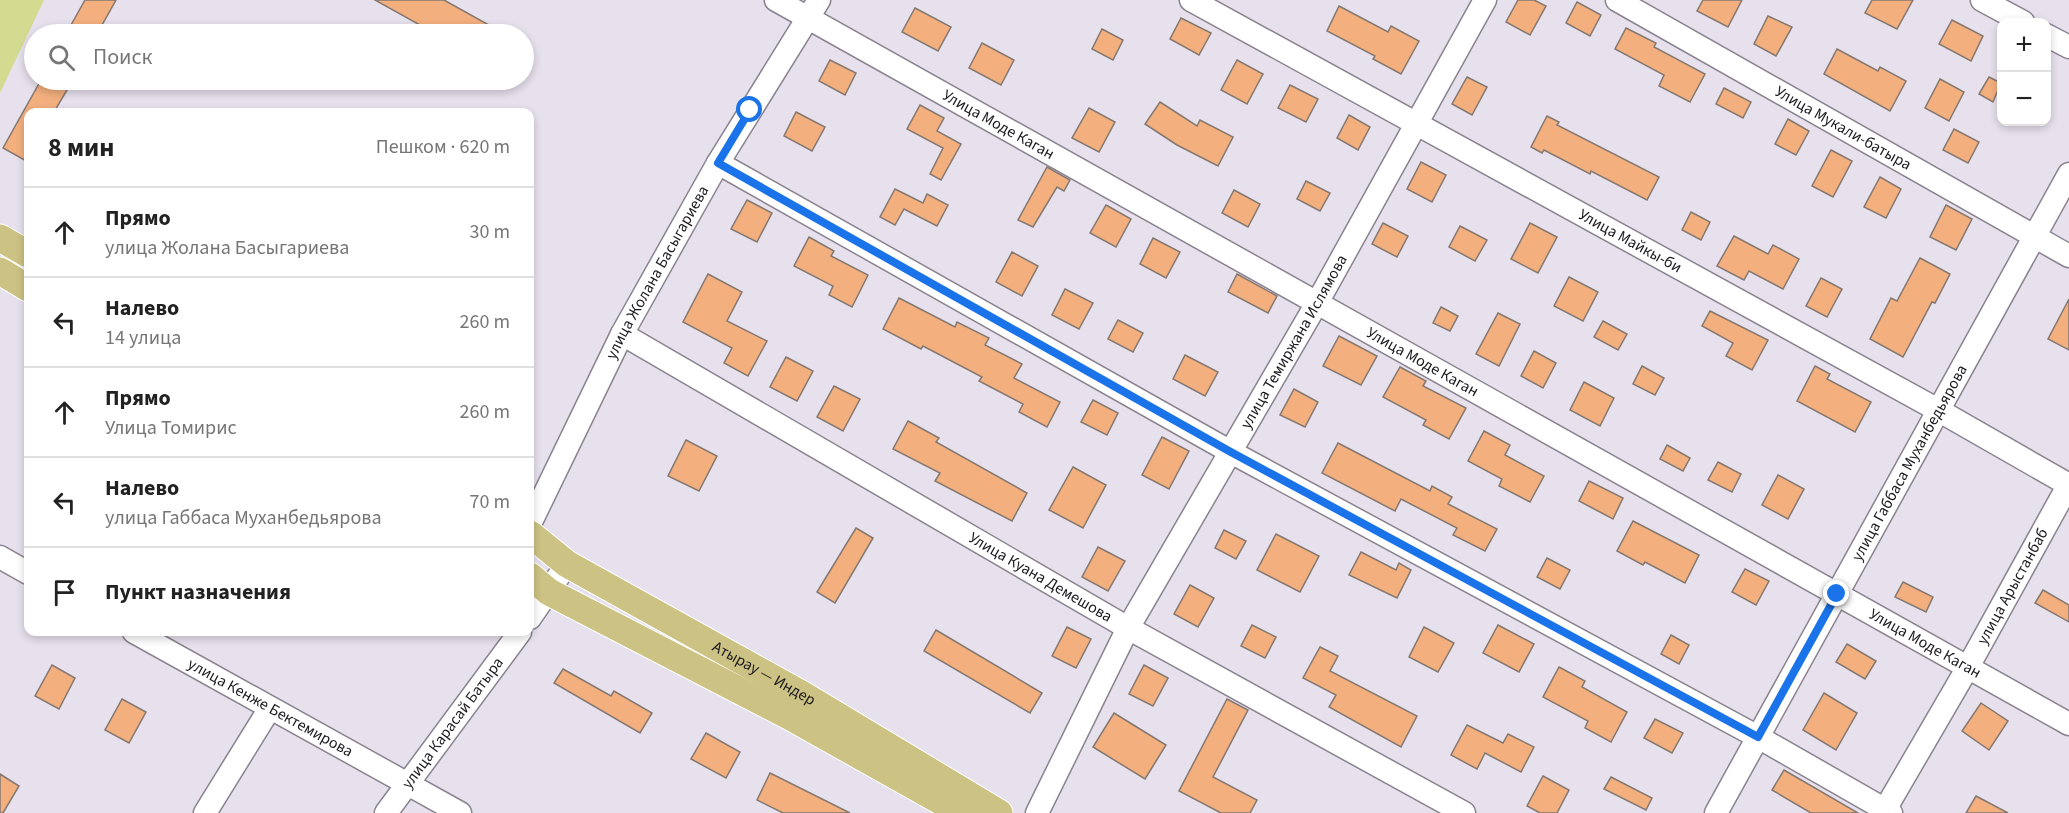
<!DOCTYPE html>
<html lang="ru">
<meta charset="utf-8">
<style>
:root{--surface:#fff;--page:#f2f2f2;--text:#222;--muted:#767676;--line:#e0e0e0}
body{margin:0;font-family:"Source Sans 3",sans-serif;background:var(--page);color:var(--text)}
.controls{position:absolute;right:18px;top:18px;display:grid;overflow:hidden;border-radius:12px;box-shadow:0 3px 9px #0003}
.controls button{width:54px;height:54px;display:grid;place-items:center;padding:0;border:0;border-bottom:2px solid var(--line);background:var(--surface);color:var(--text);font:30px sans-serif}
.stop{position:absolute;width:18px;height:18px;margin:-14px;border:4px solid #1a73e8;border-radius:50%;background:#fff}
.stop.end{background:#1a73e8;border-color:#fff;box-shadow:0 2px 6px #0008}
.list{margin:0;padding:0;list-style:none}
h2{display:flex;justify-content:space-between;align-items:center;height:78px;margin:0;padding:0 24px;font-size:26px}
h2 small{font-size:20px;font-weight:400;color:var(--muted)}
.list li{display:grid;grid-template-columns:39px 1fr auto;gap:18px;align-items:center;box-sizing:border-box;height:90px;padding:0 24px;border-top:2px solid var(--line)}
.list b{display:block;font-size:22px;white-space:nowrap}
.list p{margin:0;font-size:20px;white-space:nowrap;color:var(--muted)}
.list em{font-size:20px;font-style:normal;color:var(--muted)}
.icon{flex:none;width:33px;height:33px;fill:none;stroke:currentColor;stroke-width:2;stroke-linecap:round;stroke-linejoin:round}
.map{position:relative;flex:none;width:2069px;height:813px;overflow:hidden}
.search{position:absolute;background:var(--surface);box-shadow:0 3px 9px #0003;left:24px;top:24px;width:510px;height:66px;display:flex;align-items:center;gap:15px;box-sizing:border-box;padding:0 21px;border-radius:33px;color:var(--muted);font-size:22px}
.panel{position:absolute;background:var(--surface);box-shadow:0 3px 9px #0003;left:24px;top:108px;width:510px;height:528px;border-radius:12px}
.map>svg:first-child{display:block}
</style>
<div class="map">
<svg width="2069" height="813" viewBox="0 0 2069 813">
<rect width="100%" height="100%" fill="#e7e0ed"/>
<!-- green -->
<polygon fill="#d3db90" points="0,0 44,0 0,93"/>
<!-- building -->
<g fill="#f3af7e" stroke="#847870" stroke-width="1.5">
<polygon points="85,0 116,0 97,34 66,34"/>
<polygon points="375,0 444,0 505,34 436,34"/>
<polygon points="1518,0 1534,0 1546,6 1530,35 1506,22"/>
<polygon points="1703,0 1742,0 1728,27 1697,11"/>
<polygon points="1872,0 1913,0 1897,29 1865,13"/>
<polygon points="1577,2 1601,15 1590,36 1566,23"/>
<polygon points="1339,6 1388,32 1391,26 1419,41 1401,74 1373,59 1375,56 1327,31"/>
<polygon points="915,8 951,27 938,51 902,32"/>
<polygon points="1768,16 1792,27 1776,56 1754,44"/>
<polygon points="1181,18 1211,33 1199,55 1170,39"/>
<polygon points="1952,20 1983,36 1971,61 1939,44"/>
<polygon points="1626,28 1656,43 1654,47 1705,74 1690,102 1659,86 1664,75 1615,49"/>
<polygon points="1102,29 1123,40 1113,60 1092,49"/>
<polygon points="982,43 1014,60 1001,85 969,68"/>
<polygon points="1837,49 1878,71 1880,67 1906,81 1890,111 1824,74"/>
<polygon points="830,60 856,73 845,95 819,81"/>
<polygon points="1237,60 1263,74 1247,104 1221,90"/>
<polygon points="1467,77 1487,87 1472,115 1452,104"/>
<polygon points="1989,77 2001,83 1993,102 1979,94"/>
<polygon points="1940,79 1964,92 1949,121 1925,108"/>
<polygon points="41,80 73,80 54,112 28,112 28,162 3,148"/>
<polygon points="1290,85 1318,99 1306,122 1278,108"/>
<polygon points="1724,88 1751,102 1743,118 1716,104"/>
<polygon points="1160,102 1197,126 1200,120 1233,137 1218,166 1177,145 1145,124"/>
<polygon points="920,105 944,118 937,131 961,144 941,180 930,174 943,148 907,129"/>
<polygon points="1089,108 1115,122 1099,152 1072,138"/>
<polygon points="796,112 825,127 812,151 784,136"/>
<polygon points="1349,115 1370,127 1358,150 1337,138"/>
<polygon points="1547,116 1559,122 1557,125 1659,177 1647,200 1591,171 1590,174 1544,150 1542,153 1531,147"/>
<polygon points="1788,119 1809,131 1796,155 1775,144"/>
<polygon points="1954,129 1979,142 1968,163 1943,150"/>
<polygon points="1831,150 1852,161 1833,197 1812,186"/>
<polygon points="1421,162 1446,175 1432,202 1407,189"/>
<polygon points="1047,167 1070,180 1064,191 1057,187 1033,227 1018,220"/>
<polygon points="1880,177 1901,189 1886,218 1864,207"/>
<polygon points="1306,181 1330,193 1320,211 1297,199"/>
<polygon points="895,189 923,203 927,194 948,205 937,226 904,209 895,225 880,217"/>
<polygon points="1234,190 1260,204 1248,227 1222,213"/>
<polygon points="747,200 772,213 757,242 731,229"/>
<polygon points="1106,205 1131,219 1116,247 1090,233"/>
<polygon points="1946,205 1972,219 1956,250 1930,237"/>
<polygon points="1691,212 1710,222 1701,240 1682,230"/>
<polygon points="1383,223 1408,236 1397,257 1372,244"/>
<polygon points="1530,223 1557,237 1538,273 1511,259"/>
<polygon points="1460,226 1487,240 1475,261 1449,247"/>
<polygon points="1734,236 1768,254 1773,245 1799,259 1783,289 1749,271 1744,280 1717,266"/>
<polygon points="809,237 834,251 831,256 868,275 852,307 829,295 833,286 794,266"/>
<polygon points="1153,238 1180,252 1166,278 1140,264"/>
<polygon points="1012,252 1038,266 1022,296 996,282"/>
<polygon points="1920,258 1950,274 1935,303 1932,302 1903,357 1870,339 1891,298 1897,301"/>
<polygon points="708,274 742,292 727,321 767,341 748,376 724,363 732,348 683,322"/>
<polygon points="1237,274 1277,296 1268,313 1228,292"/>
<polygon points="1569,277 1598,292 1583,321 1554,306"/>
<polygon points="1821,278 1842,289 1827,317 1806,306"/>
<polygon points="1065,289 1093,303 1079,329 1052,315"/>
<polygon points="899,298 955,327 957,322 989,338 985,345 1022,364 1014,378 1060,402 1047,427 1019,412 1023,404 979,381 982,377 923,346 921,349 883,329"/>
<polygon points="2069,299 2069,350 2048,339"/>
<polygon points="1441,307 1458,316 1450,331 1433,323"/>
<polygon points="1710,311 1768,340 1752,370 1726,356 1733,343 1702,326"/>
<polygon points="1498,313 1520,324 1499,366 1476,354"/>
<polygon points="1118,320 1143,333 1133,352 1108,339"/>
<polygon points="1603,321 1627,334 1618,350 1594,337"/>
<polygon points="1339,336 1377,356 1361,385 1323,366"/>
<polygon points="1534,351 1556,363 1543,388 1521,376"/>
<polygon points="1185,355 1218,372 1205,396 1173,379"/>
<polygon points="786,357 813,371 797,401 770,387"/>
<polygon points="1642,366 1664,378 1655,395 1633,384"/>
<polygon points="1815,366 1830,374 1827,379 1871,402 1855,432 1797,401"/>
<polygon points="1400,367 1426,381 1423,386 1466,408 1449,439 1423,425 1426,420 1383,397"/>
<polygon points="1584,382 1614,398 1600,426 1570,410"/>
<polygon points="834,386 860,399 843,431 817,417"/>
<polygon points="1294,389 1318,402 1305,427 1280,415"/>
<polygon points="1093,400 1118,413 1107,435 1081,422"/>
<polygon points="908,421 939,438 936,442 1027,493 1012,521 935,481 940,473 893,449"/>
<polygon points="1484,431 1510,445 1505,455 1544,476 1530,502 1499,486 1502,479 1468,461"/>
<polygon points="1162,437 1189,451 1169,489 1142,475"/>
<polygon points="686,440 717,456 699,491 668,476"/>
<polygon points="1338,443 1430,491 1432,486 1452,497 1448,504 1497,529 1485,551 1453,535 1457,528 1401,499 1395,511 1322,473"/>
<polygon points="1667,445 1690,458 1683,471 1660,459"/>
<polygon points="1718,462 1741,474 1732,492 1708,480"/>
<polygon points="1073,467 1106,485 1083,528 1049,510"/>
<polygon points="1778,475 1804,489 1788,519 1762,505"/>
<polygon points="1589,481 1623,498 1613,519 1579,501"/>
<polygon points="1633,521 1699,555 1685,583 1645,562 1643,565 1617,551"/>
<polygon points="856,528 873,538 835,603 817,592"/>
<polygon points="1224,530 1246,541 1236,559 1215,548"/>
<polygon points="1276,534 1319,556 1300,592 1257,570"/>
<polygon points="1098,547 1125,561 1108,591 1082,577"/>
<polygon points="1361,552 1396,570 1399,563 1411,570 1397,598 1349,575"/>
<polygon points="1547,558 1570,570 1560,589 1537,577"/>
<polygon points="1745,569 1769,581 1756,605 1732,592"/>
<polygon points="1903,582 1933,597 1926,612 1895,597"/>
<polygon points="1190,585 1214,598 1198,627 1174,614"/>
<polygon points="2043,590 2069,605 2069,622 2035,603"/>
<polygon points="1252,625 1276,637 1265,658 1241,646"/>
<polygon points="1498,625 1534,644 1519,672 1483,653"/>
<polygon points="1067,627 1091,639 1076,668 1052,656"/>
<polygon points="1424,627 1454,643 1438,672 1409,657"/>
<polygon points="936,630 1042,693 1030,713 924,651"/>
<polygon points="1671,635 1689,645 1679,664 1661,654"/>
<polygon points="1847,644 1876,661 1865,679 1836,662"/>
<polygon points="1320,647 1338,656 1330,671 1417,716 1401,747 1329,707 1336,695 1303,678"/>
<polygon points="52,665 75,678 59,709 35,696"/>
<polygon points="1144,665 1168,678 1153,706 1129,694"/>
<polygon points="1559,667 1585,681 1582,687 1627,712 1611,742 1585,728 1588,721 1543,697"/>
<polygon points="563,669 611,696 614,691 652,713 640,733 554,683"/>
<polygon points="1824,693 1857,713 1836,750 1803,730"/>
<polygon points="122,699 146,712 129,743 105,730"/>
<polygon points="1227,699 1248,710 1213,777 1257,800 1250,813 1221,813 1179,791"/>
<polygon points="1981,703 2008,721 1989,750 1962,731"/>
<polygon points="1114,713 1166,745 1145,779 1093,747"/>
<polygon points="1655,719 1683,733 1672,753 1644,738"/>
<polygon points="1467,725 1503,743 1508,734 1534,747 1521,772 1485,753 1477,769 1451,755"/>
<polygon points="706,733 740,752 726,778 691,759"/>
<polygon points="1784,770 1858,813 1811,813 1772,790"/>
<polygon points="770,773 850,813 783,813 757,800"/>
<polygon points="0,774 19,786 3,813 0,813"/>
<polygon points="1543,776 1569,790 1557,813 1540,813 1527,806"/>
<polygon points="1611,777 1652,798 1646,810 1604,789"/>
<polygon points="1976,796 2008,813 1966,813"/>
</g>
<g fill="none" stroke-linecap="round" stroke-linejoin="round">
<!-- minor casing -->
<g stroke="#8a838f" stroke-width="25">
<g id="minor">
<path id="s1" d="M776 0 2069 724"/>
<path id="s2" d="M1191 0 1938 410 2069 485"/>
<path id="s3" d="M1617 0 2069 256"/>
<polyline points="1982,0 2023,22"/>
<polyline points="2046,35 2069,47"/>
<polyline points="718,163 1229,451 1758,737 1891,813"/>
<path id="s4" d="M622 334 1128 628 1464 813"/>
<path id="s5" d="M530 524 622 334 718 163 819 0"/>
<polyline points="0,557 28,573"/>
<polyline points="530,618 567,564"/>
<path id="s6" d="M134 632 460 813"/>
<polyline points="205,813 270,708"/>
<path id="s7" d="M386 813 520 632"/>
<path id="s8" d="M1037 813 1128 628 1317 303 1485 0"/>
<path id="s9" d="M1716 813 2069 174"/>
<path id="s10" d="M1883 813 1968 667 2069 484"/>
</g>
</g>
<!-- major casing -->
<g stroke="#fff" stroke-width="29">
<g id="major">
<polyline points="0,238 28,254"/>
<polyline points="0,271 28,288"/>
<path id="s11" d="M530 534 567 564 803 695 999 813"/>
<polyline points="530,576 549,592 789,716 962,813"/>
</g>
</g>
<!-- minor -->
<use href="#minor" stroke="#fff" stroke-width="22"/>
<!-- major -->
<use href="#major" stroke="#ccc283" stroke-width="27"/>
</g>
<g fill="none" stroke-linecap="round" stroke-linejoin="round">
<!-- route -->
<polyline stroke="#1a73e8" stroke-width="8" points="750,110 718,163 1229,451 1758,737 1837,594"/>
</g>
<g text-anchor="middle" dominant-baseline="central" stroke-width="6" stroke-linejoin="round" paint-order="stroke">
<!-- street labels -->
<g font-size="16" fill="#1c1a1e" stroke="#f4edfa">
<text stroke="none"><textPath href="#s1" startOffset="255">Улица Моде Каган</textPath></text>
<text stroke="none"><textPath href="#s3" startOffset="260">Улица Мукали-батыра</textPath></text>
<text stroke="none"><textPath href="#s2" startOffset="501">Улица Майкы-би</textPath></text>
<text stroke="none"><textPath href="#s5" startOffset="282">улица Жолана Басыгариева</textPath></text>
<text stroke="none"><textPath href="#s8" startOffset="537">улица Темиржана Ислямова</textPath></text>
<text stroke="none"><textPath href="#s1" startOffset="741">Улица Моде Каган</textPath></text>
<text stroke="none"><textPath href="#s9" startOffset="400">улица Габбаса Муханбедьярова</textPath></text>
<text stroke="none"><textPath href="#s4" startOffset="484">Улица Куана Демешова</textPath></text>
<text stroke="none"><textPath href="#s10" startOffset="261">улица Арыстанбаб</textPath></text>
<text stroke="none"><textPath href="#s1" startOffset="1317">Улица Моде Каган</textPath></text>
<text stroke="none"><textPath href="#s11" startOffset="273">Атырау — Индер</textPath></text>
<text stroke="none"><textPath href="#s6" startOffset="156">улица Кенже Бектемирова</textPath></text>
<text stroke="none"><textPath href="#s7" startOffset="112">улица Карасай Батыра</textPath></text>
</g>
</g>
</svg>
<div class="controls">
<button>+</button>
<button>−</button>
</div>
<div class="stop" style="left:750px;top:110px"></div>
<div class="stop end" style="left:1837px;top:594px"></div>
<div class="search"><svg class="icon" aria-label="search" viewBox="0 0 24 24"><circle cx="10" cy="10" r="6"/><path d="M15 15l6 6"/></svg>Поиск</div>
<section class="panel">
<h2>8 мин<small>Пешком · 620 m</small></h2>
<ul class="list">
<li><svg class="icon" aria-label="ahead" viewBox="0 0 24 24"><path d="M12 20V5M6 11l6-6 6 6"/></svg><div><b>Прямо</b><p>улица Жолана Басыгариева</p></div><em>30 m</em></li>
<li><svg class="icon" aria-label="left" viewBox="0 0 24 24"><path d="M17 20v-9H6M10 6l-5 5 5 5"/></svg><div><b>Налево</b><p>14 улица</p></div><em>260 m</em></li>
<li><svg class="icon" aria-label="ahead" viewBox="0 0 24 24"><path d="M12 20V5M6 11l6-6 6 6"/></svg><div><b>Прямо</b><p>Улица Томирис</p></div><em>260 m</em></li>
<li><svg class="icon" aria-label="left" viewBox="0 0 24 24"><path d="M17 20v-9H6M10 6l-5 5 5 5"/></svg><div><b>Налево</b><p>улица Габбаса Муханбедьярова</p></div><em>70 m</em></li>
<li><svg class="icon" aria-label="arrive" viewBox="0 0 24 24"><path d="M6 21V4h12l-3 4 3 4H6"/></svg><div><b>Пункт назначения</b></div></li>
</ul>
</section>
</div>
